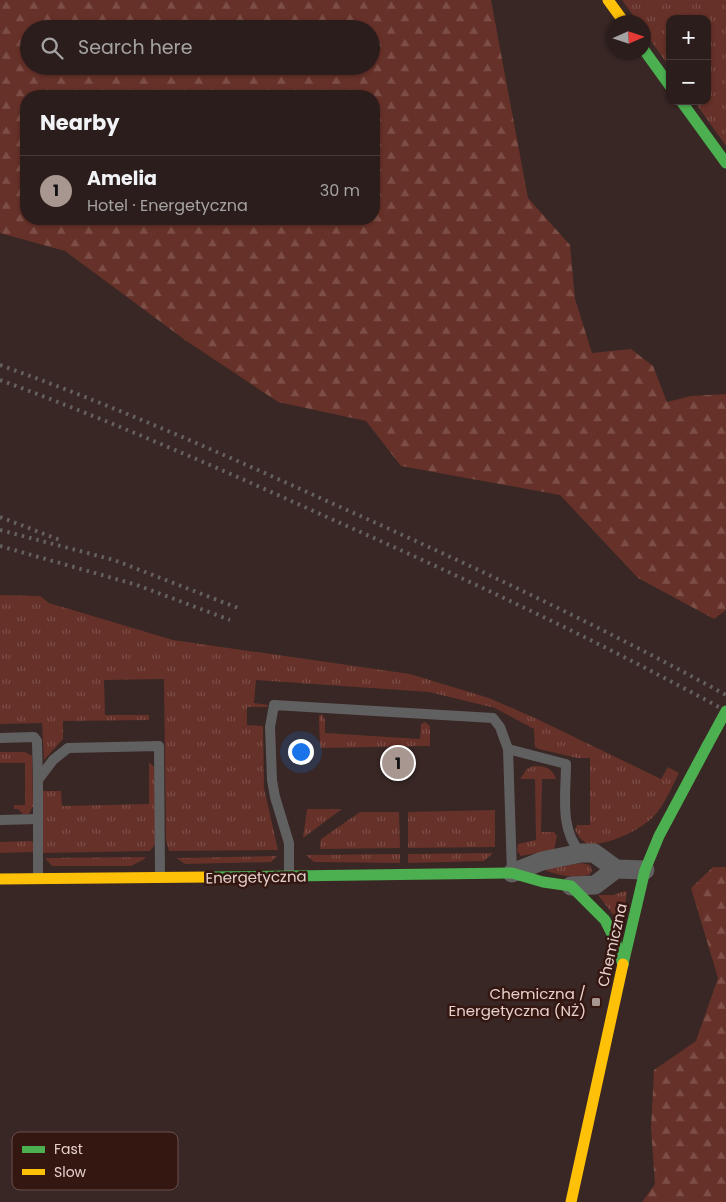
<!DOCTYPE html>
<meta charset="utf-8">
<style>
:root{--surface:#2a1d1b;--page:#322624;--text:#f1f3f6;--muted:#a5a2a3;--line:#463b3a;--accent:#a89691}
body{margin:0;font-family:Poppins,sans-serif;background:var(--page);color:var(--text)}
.controls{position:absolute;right:15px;top:15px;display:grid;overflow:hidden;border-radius:10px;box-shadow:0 1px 4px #0004}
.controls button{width:45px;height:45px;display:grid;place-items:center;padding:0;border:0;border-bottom:1px solid var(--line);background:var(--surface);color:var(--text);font:25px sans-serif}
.compass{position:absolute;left:606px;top:15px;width:45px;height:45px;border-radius:50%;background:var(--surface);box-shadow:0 1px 4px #0004;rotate:87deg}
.you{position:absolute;left:300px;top:751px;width:18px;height:18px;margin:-12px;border:4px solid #fff;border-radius:50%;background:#1a73e8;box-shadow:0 0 0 8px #1a73e833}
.badge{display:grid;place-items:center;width:32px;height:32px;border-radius:50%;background:var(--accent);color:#111;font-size:16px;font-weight:700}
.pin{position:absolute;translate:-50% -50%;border:2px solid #fff;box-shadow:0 1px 5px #0006}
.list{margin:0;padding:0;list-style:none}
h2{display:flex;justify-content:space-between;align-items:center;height:65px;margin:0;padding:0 20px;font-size:21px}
h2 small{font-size:16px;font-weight:400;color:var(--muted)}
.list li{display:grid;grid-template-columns:32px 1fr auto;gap:15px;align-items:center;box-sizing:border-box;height:70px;padding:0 20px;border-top:1px solid var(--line)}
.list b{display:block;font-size:19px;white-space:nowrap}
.list p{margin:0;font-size:16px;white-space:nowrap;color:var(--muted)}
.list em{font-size:16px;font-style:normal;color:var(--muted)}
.icon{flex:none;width:28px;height:28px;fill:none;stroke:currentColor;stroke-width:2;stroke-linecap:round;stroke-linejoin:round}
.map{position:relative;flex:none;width:726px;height:1202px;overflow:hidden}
.search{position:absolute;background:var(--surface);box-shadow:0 1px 4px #0004;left:20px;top:20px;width:360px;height:55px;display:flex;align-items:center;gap:12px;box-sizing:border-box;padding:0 18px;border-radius:28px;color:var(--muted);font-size:19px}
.panel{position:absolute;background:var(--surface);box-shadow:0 1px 4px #0004;left:20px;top:90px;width:360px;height:135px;border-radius:20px}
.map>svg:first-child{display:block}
</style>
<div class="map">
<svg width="726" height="1202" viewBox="0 0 726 1202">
<defs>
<pattern id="grass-tufts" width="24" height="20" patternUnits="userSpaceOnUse" patternTransform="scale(1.25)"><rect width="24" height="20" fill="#663128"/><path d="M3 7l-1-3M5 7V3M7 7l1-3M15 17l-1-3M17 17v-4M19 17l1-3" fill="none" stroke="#7c4e46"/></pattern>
<pattern id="forest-firs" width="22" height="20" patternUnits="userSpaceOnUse" patternTransform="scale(1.25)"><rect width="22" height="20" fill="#663128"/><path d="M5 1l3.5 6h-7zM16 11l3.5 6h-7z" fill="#7c4e46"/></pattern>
</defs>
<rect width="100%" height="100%" fill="#382724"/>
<!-- grass -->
<g fill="url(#grass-tufts)">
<polygon points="622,0 726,0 726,146 694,101 707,101 707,19 670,19 670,68 644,31 644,22 638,22"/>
<path d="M0 595 40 596 49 603 173 640 410 674 489 698 535 718 661 779 668 767 679 773C673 785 667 799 659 810 647 828 609 846 587 844L580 838 575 830 577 825H590V758H577L539 749 535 747 534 729 495 708 429 692 256 680 254 703 268 705 267 707H247V725L263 726 264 788 278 850 169 851 166 840 164 679 104 680 105 715H149V720L63 721V739L44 760 42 723 0 724Z"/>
<polygon points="322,714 325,720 325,733 420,739 421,724 425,722 430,726 430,746 320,748 319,716"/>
<polygon points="0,752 25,752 32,756 33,806 29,814 23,814 18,809 14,809 14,805 25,805 25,763 0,763"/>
<polygon points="149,762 155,768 156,843 150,851 43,853 42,791 61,791 62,806 149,804"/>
<path d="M533 766C544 766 552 767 556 779H542L541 832H554L557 836 554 850 521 856 517 851 518 844 536 840 535 779H520L527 769Z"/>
<polygon points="307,809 342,809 303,838"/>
<polygon points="495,810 495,847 408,848 408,812"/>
<polygon points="360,812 399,812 400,848 320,849 321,839"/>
<polygon points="31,841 34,843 34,852 0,853 0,842"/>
<polygon points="493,853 484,861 408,863 408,854"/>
<polygon points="400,854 400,863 314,862 306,855"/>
<polygon points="277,856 271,862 185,864 176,858"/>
<polygon points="146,857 143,860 131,866 52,866 45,858"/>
<path d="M581 863 590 865 592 871 590 874C580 880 554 875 543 869Z"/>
<polygon points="625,891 627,892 622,926 598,895 613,895"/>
</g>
<!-- forest -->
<g fill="url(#forest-firs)" fill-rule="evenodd">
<path d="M0 0H491L528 198 570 245 575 299 592 353 631 349 653 366 667 402 691 396 726 394V610L714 619 638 578 560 495 401 466 366 421 278 402 185 340 65 251 0 233ZM29 29H371V66H29ZM26 96H374V219H26Z"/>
<polygon points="713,867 726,867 726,1202 642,1202 655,1184 651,1128 654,1070 696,1041 718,978 691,888"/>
</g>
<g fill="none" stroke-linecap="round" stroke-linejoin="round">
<!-- lane -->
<g stroke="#616061" stroke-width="10">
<polyline points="0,738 34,737 37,741 38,780"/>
<polyline points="0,820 38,819"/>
<path d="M512 873 508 749 566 764C566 794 559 830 581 853"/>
<polyline points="289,874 289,843 275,797 272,780 270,727 274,705 493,718 500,727 508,749"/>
<polyline points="38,878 38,780 53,760 68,748 159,746 160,876"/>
</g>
<!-- street -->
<g stroke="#616061" stroke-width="19">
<polyline points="512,873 542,861 581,853 594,853 616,869 645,870"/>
<polyline points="571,886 595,885 616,869"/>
</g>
<!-- fast -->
<g stroke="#4caf50" stroke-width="11">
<polyline points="644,50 670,86"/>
<polyline points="681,101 726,163"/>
<polyline points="209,877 512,873 543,882 571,886 605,920 615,940 623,965"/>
<polyline points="623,964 645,870 659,836 707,746"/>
</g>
<!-- slow -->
<g stroke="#ffc107" stroke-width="11">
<polyline points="608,0 624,22"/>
<polyline points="0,879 209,877"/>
<polyline points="571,1202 623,964"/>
</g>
<!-- rail -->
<g stroke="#676060" stroke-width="4" stroke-dasharray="2.5 5" stroke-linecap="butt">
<path d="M0 365C112 405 221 453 329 502 464 562 597 624 726 695"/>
<path d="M0 380C111 421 221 469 329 518 464 578 597 640 726 711"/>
<polyline points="0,517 60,540"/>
<polyline points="0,530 114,560 238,608"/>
<polyline points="0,546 137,585 230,620"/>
</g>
<!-- fast-bridge -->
<polyline stroke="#4caf50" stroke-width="11" points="707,746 726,711"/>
</g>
<!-- markers -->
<rect fill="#a89691" stroke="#351712" stroke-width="2" x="591" y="997" width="10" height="10" rx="2.5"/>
<g text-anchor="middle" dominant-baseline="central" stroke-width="5" stroke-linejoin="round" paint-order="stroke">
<!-- street labels -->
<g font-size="15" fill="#e5d1cc" stroke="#351712">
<text transform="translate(256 877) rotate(-1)">Energetyczna</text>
<text transform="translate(612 945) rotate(-77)">Chemiczna</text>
</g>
<!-- poi labels -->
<g font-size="15" fill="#e5d1cc" stroke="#351712" text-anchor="end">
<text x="586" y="993">Chemiczna /<tspan x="586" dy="17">Energetyczna (NŻ)</tspan></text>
</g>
</g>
<!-- legend -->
<rect x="12" y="1132" width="166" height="58" rx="8" fill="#351712" stroke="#6a4f4a" stroke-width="1"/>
<rect x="22" y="1146" width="23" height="7" fill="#4caf50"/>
<rect x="22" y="1169" width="23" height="6" fill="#ffc107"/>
<g font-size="14" fill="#e5d1cc">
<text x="54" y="1154">Fast</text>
<text x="54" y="1177">Slow</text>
</g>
</svg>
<div class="controls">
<button>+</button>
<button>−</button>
</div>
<svg class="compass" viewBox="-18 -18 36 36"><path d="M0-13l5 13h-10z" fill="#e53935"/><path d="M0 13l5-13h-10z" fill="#a5a2a3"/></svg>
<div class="you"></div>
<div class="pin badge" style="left:398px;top:763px">1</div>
<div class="search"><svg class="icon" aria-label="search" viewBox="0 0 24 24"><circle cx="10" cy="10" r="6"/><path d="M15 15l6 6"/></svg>Search here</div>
<section class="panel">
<h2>Nearby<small></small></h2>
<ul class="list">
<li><span class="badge">1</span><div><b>Amelia</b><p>Hotel · Energetyczna</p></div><em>30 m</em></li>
</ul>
</section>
</div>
